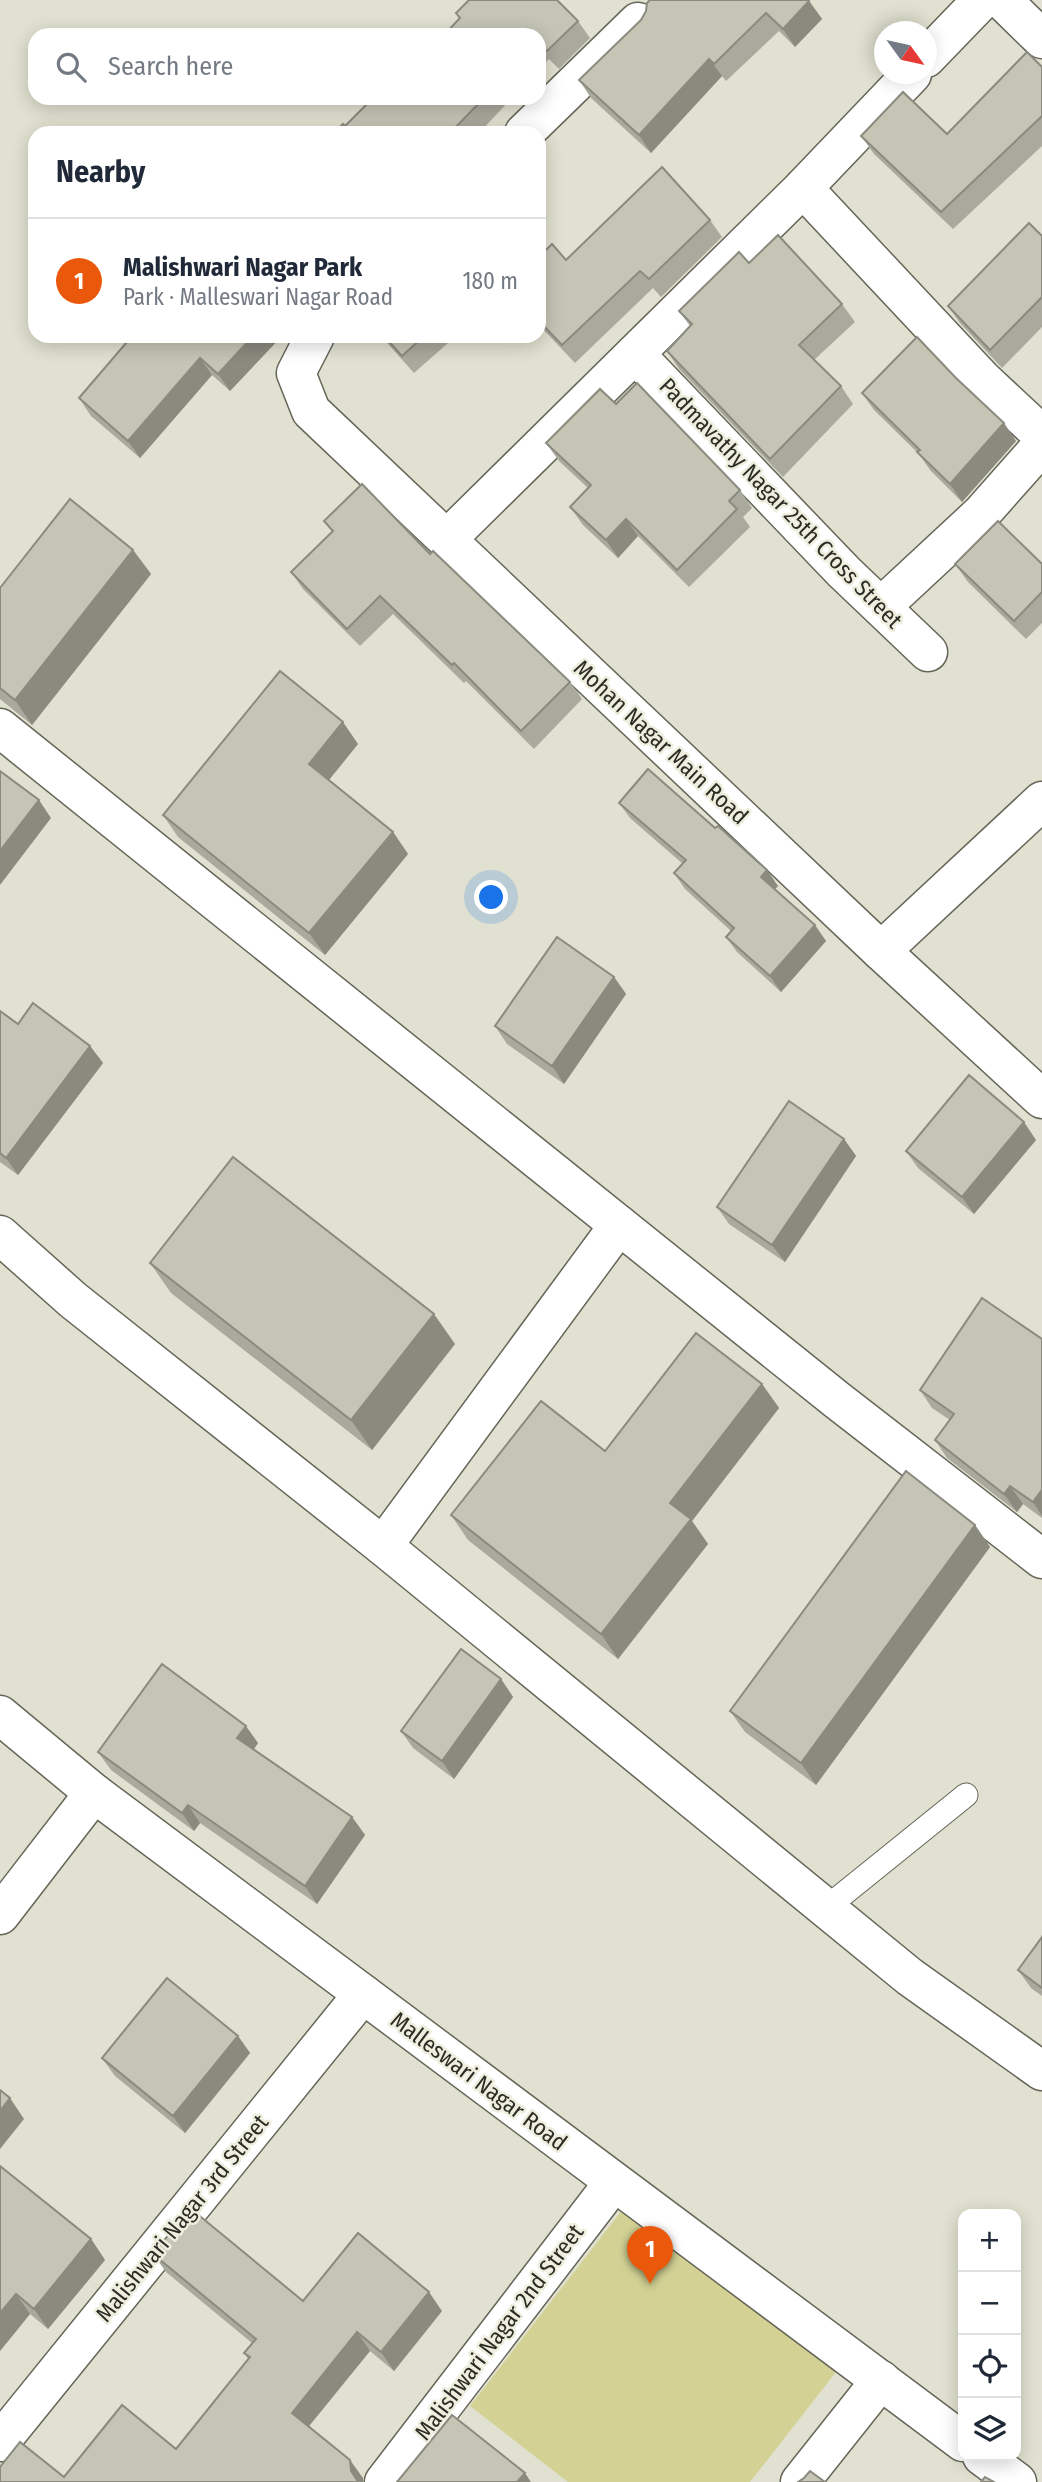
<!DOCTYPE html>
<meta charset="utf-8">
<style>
:root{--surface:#fff;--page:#f6f6f7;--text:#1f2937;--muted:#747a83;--line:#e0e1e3;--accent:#ea580c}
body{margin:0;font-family:"Fira Sans Condensed",sans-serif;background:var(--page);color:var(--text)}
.controls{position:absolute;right:21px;bottom:21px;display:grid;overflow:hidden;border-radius:14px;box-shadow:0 4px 18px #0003}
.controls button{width:63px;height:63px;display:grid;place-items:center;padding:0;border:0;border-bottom:2px solid var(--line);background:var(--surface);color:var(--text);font:35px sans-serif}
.compass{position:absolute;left:874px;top:21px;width:63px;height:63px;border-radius:50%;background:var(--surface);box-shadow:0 4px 18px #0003;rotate:123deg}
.you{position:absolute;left:492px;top:898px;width:24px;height:24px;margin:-18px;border:5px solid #fff;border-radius:50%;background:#1a73e8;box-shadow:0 0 0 10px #1a73e833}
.badge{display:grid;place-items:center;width:46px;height:46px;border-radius:50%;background:var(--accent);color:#fff;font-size:23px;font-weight:700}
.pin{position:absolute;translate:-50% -58px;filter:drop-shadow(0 2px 4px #0008)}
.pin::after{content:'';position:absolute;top:37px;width:24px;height:21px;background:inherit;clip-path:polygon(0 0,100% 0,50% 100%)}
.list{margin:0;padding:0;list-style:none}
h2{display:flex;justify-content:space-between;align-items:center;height:91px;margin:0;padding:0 28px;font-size:30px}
h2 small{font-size:23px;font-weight:400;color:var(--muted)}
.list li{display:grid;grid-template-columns:46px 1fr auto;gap:21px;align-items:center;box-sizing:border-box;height:126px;padding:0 28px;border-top:2px solid var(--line)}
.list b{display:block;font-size:26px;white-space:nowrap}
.list p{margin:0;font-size:23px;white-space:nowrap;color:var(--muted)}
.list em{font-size:23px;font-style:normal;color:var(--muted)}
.icon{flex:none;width:38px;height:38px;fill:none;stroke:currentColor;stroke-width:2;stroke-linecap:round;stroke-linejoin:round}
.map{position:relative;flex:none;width:1042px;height:2482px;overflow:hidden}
.search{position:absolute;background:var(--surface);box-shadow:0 4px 18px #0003;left:28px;top:28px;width:518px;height:77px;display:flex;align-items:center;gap:18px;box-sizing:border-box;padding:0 24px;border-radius:21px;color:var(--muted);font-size:26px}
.panel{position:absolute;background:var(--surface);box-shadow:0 4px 18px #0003;left:28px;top:126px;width:518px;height:217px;border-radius:21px}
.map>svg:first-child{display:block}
</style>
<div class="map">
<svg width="1042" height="2482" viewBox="0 0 1042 2482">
<rect width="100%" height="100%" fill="#e1e1d1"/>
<!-- green -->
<polygon fill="#d3d294" points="633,2196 836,2372 750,2482 568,2482 470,2406"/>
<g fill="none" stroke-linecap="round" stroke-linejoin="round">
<!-- service casing -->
<g stroke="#656558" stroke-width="25">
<polyline id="service" points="826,1908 966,1795"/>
</g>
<!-- minor casing -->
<g stroke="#656558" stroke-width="41">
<g id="minor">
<polyline points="1002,0 1042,39"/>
<polyline points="926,58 982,0"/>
<polyline points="524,133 638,22"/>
<polyline points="803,188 983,380 1042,435"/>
<polyline points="315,336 296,373 311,411 881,951 1042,1099"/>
<polyline points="635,354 844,572 928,652"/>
<polyline points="447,539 803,188 912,74"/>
<polyline points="882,606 981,514 1042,445"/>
<polyline points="0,728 837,1400 1042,1559"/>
<polyline points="881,951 1042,801"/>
<polyline points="0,1235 73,1300 383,1546 910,1977 1042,2071"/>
<polyline points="383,1546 619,1225"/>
<polyline points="0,1715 94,1793 963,2442"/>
<polyline points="0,1915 94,1793"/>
<polyline points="0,2442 363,1994"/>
<polyline points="982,2456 1017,2482"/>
<polyline points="384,2482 614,2182"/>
<polyline points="800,2482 881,2380"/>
</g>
</g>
<!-- service -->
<use href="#service" stroke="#fff" stroke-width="23"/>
<!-- minor -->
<use href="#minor" stroke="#fff" stroke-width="38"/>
</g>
<!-- wall -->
<g fill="#a9a99d">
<polygon points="809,1 822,19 795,47 779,31 726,81 722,76 651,153 591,98 579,80 641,20"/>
<polygon points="456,13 578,21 590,38 559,69 549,59 539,70 539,35 459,19"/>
<polygon points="1042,67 1042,146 953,229 874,154 861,136 947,134"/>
<polygon points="373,98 512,98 479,133 334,133 345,126"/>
<polygon points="710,220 722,237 661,297 653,288 575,363 539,325 539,257 566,260"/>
<polygon points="1042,236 1042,327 1002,368 960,323 948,306"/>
<polygon points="749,263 842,304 855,322 814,360 841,386 853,404 783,477 679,369 667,351 690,326 679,311"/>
<polygon points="132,336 282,336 230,391 212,375 140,458 91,416 79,398"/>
<polygon points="381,336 456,336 414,373"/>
<polygon points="862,393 1016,441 962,502 930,470 919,454 874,410"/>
<polygon points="616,404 740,490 752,508 743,517 750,527 689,587 638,536 618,558 583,525 570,507 588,488 559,461 546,443"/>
<polygon points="324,521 430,554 570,682 582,699 534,749 466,681 464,683 393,614 360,646 303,589 291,572 332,532"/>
<polygon points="133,550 151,574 32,725 0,699 0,588"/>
<polygon points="955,564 1042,564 1042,623 1026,639 968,582"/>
<polygon points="358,744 329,780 393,832 408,854 325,955 178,837 163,815"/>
<polygon points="619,803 778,886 775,889 826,941 781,992 737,952 726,937 731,931 685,889 674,873 683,864 630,818"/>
<polygon points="614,977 626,994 564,1084 507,1044 495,1026"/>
<polygon points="0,1011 18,1024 90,1046 103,1063 18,1175 0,1162"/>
<polygon points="844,1139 856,1156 785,1262 729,1224 717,1207"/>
<polygon points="1036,1140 974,1214 918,1168 906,1151"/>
<polygon points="150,1263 455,1344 372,1450 171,1293"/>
<polygon points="1042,1339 1042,1518 1023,1504 1017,1512 947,1458 935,1440 950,1420 932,1408 920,1390"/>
<polygon points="762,1384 779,1408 692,1521 708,1544 618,1659 468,1540 451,1515 605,1451"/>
<polygon points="975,1525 990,1547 816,1785 745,1732 730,1711"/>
<polygon points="501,1679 513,1697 454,1779 413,1748 401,1731"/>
<polygon points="258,1743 254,1749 352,1817 365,1835 317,1904 200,1823 194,1831 111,1770 98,1752"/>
<polygon points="1042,1937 1042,1996 1031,1988 1018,1970"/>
<polygon points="238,2036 250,2053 185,2133 115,2076 102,2058"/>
<polygon points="0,2166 91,2239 105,2260 48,2329 30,2314 0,2351"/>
<polygon points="153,2254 303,2301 442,2311 394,2371 370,2351 309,2426 363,2478 64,2477 176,2449 248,2359 244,2353 252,2343 166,2272"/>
</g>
<!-- shaded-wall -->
<g fill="#8a8a7f">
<polygon points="809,1 822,19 795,47 783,29"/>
<polygon points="709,59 722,76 651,153 639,135"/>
<polygon points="253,336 282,336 230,391 218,374"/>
<polygon points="200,358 212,375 140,458 128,441"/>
<polygon points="1004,423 1016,441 962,502 950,484"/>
<polygon points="626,519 638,536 618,558 606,540"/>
<polygon points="133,550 151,574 32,725 15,700"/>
<polygon points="343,722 358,744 324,786 309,764"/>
<polygon points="39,800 51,818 0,885 0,851"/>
<polygon points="393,832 408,854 325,955 309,933"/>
<polygon points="767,870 778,886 772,892 761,877"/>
<polygon points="815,925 826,941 781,992 770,976"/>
<polygon points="614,977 626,994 564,1084 552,1066"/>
<polygon points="90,1046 103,1063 18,1175 6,1158"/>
<polygon points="1024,1122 1036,1140 974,1214 962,1197"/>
<polygon points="844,1139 856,1156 785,1262 772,1245"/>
<polygon points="434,1314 455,1344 372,1450 351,1420"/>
<polygon points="762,1384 779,1408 692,1521 708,1544 618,1659 601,1634 670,1503"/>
<polygon points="1010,1486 1023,1504 1017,1512 1004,1494"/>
<polygon points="1041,1491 1042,1493 1042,1516 1033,1502"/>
<polygon points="975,1525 990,1547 816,1785 801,1763"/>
<polygon points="501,1679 513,1697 454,1779 442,1761"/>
<polygon points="246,1726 258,1743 249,1756 237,1738"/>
<polygon points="188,1805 200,1823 194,1831 182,1813"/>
<polygon points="352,1817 365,1835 317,1904 305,1886"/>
<polygon points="238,2036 250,2053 185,2133 173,2116"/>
<polygon points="10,2098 24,2119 0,2149 0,2111"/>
<polygon points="91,2239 105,2260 48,2329 34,2309"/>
<polygon points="429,2292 442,2311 394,2371 381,2352"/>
<polygon points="16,2294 30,2314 0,2351 0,2313"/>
<polygon points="357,2332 370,2351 305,2431 292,2413"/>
<polygon points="350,2460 363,2478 363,2482 358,2482 351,2471"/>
<polygon points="525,2473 531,2482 517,2482"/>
</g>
<!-- building -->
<g fill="#c5c5b6" stroke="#8a8a7f" stroke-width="2">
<polygon points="469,0 557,0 578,21 547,51 539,44 539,35 444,35 460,18 456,13"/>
<polygon points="650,0 808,0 809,1 783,29 766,13 714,64 709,59 639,135 579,80 641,20 646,11 647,3"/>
<polygon points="1027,52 1042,67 1042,116 941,212 861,136 903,92 947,134"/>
<polygon points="373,98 484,98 450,133 334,133 343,124 345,126"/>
<polygon points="662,167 710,220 649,279 640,271 562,345 539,321 539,257 552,244 566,260"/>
<polygon points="1029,223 1042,236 1042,297 990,350 948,306"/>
<polygon points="778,235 842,304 799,345 841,386 770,459 667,351 692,324 679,311 739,252 749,263"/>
<polygon points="132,336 253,336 218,374 200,358 128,441 79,398"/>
<polygon points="384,336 424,336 402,356"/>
<polygon points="917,337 956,378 1004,423 950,484 917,452 920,450 862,393"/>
<polygon points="637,383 740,490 729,501 737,509 677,570 626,519 606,540 570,507 591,485 546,443 600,389 616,404"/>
<polygon points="362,484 430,554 433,551 570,682 521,731 454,663 452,665 380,596 347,629 291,572 333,531 324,521"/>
<polygon points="70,499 133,550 15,700 0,688 0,588"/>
<polygon points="998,521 1042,564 1042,592 1014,621 955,564"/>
<polygon points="280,671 343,722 309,764 393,832 309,933 163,815"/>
<polygon points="648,769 715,828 718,826 767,870 761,877 815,925 770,976 726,937 734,928 674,873 686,860 619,803"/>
<polygon points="0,771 39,800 0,851"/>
<polygon points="557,937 614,977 552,1066 495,1026"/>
<polygon points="33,1003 90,1046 6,1158 0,1153 0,1011 18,1024"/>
<polygon points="969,1075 1024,1122 962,1197 906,1151"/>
<polygon points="789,1101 844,1139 772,1245 717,1207"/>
<polygon points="233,1157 434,1314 351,1420 150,1263"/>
<polygon points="982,1298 1042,1339 1042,1492 1041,1491 1033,1502 1010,1486 1004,1494 935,1440 954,1414 920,1390"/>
<polygon points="696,1333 762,1384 670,1503 691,1519 601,1634 451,1515 541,1401 605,1451"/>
<polygon points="906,1471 975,1525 801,1763 730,1711"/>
<polygon points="461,1649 501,1679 442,1761 401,1731"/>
<polygon points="162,1664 246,1726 237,1738 352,1817 305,1886 188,1805 182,1813 98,1752"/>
<polygon points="1042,1937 1042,1988 1018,1970"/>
<polygon points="167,1978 238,2036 173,2116 102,2058"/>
<polygon points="0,2090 10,2098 0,2111"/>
<polygon points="0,2166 91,2239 34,2309 16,2294 0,2313"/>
<polygon points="190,2208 303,2301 358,2233 429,2292 381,2352 357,2332 292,2413 350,2460 351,2471 357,2480 361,2482 0,2482 0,2467 20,2442 64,2477 122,2405 176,2449 250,2357 244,2353 256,2339 153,2254"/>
<polygon points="452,2415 525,2473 517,2482 397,2482"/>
<polygon points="810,2471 825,2482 798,2482 804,2478"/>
<polygon points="985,2477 994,2482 981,2482"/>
</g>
<g text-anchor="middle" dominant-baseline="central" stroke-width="5" stroke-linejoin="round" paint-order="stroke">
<!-- street labels -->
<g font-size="23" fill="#2c2c26" stroke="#eeeede">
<text transform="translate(781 503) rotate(46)">Padmavathy Nagar 25th Cross Street</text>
<text transform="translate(661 742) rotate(43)">Mohan Nagar Main Road</text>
<text transform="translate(479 2081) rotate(37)">Malleswari Nagar Road</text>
<text transform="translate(182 2218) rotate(-51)">Malishwari Nagar 3rd Street</text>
<text transform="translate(499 2332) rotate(-53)">Malishwari Nagar 2nd Street</text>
</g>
</g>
</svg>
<div class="controls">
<button>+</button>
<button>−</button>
<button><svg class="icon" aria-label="locate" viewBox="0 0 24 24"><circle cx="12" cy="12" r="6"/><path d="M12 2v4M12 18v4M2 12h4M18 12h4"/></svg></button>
<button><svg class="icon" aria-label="layers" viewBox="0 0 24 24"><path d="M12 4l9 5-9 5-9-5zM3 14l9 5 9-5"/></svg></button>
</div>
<svg class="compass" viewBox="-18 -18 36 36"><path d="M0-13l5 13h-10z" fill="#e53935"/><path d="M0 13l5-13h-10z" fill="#747a83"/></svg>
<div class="you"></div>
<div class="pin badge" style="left:650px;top:2284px">1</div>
<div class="search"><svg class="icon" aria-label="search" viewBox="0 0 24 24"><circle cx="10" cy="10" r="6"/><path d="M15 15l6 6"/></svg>Search here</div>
<section class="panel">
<h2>Nearby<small></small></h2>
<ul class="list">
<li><span class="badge">1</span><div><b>Malishwari Nagar Park</b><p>Park · Malleswari Nagar Road</p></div><em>180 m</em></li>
</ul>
</section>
</div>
